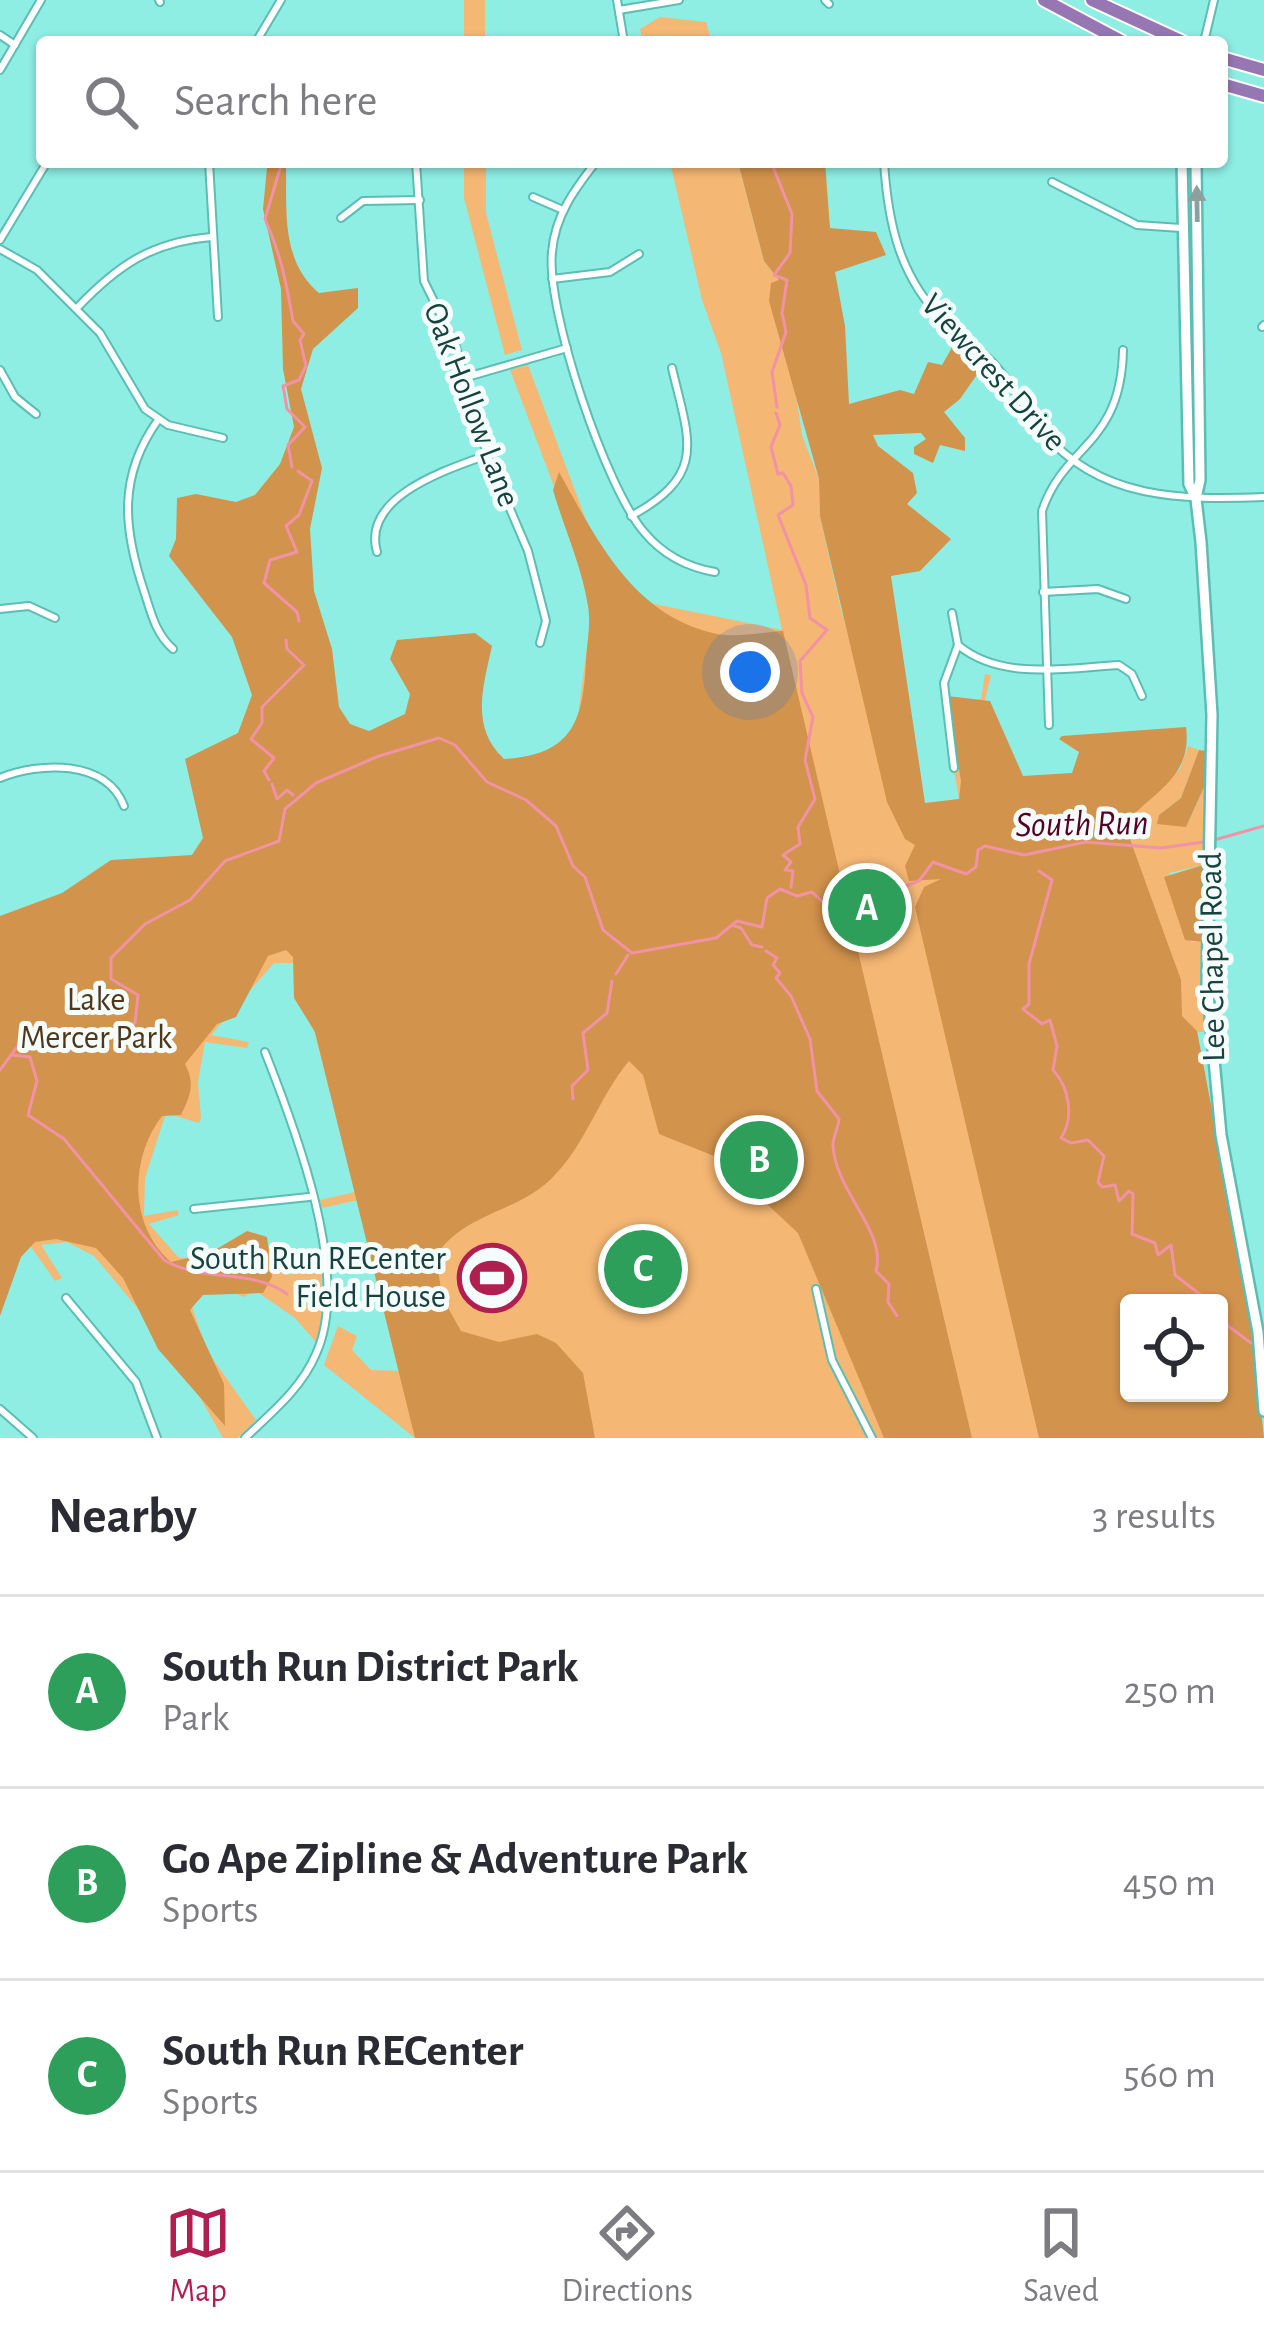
<!DOCTYPE html>
<style>
:root{--surface:#fff;--page:#f7f7f7;--text:#2b2b33;--muted:#7c7c81;--line:#e1e1e2;--accent:#b01f50}
body{margin:0;font-family:"Alegreya Sans",sans-serif;background:var(--page);color:var(--text)}
.controls{position:absolute;right:36px;bottom:36px;display:grid;overflow:hidden;border-radius:12px;box-shadow:0 3px 9px #0004}
.controls button{width:108px;height:108px;display:grid;place-items:center;padding:0;border:0;border-bottom:3px solid var(--line);background:var(--surface);color:var(--text);font:60px sans-serif}
.you{position:absolute;left:750px;top:672px;width:42px;height:42px;margin:-30px;border:9px solid #fff;border-radius:50%;background:#1a73e8;box-shadow:0 0 0 18px #1a73e833}
.badge{display:grid;place-items:center;width:78px;height:78px;border-radius:50%;background:var(--accent);color:#fff;font-size:39px;font-weight:700}
.pin{position:absolute;translate:-50% -50%;border:6px solid #fff;box-shadow:0 3px 12px #0006}
.list{margin:0;padding:0;list-style:none}
h2{display:flex;justify-content:space-between;align-items:center;height:156px;margin:0;padding:0 48px;font-size:51px}
h2 small{font-size:39px;font-weight:400;color:var(--muted)}
.list li{display:grid;grid-template-columns:78px 1fr auto;gap:36px;align-items:center;box-sizing:border-box;height:192px;padding:0 48px;border-top:3px solid var(--line)}
.list b{display:block;font-size:45px;white-space:nowrap}
.list p{margin:0;font-size:39px;white-space:nowrap;color:var(--muted)}
.list em{font-size:39px;font-style:normal;color:var(--muted)}
.icon{flex:none;width:66px;height:66px;fill:none;stroke:currentColor;stroke-width:2;stroke-linecap:round;stroke-linejoin:round}
.map{position:relative;flex:none;width:1264px;height:1438px;overflow:hidden}
.search{position:absolute;background:var(--surface);box-shadow:0 3px 9px #0004;left:36px;right:36px;top:36px;height:132px;display:flex;align-items:center;gap:30px;box-sizing:border-box;padding:0 42px;border-radius:12px;color:var(--muted);font-size:45px}
.sheet{height:732px;background:var(--surface)}
nav{display:flex;justify-content:space-around;align-items:center;box-sizing:border-box;height:168px;border-top:3px solid var(--line);background:var(--surface);font-size:33px;color:var(--muted)}
nav a{display:grid;justify-items:center;gap:6px}
nav .on{color:var(--accent)}
.map>svg:first-child{display:block}
</style>
<div class="map">
<svg width="1264" height="1438" viewBox="0 0 1264 1438">
<rect width="100%" height="100%" fill="#8eeee4"/>
<!-- green -->
<g fill="#f5b774" fill-rule="evenodd">
<rect x="464" y="0" width="21" height="42"/>
<polygon points="660,17 706,22 712,42 643,42 640,29"/>
<polygon points="464,162 486,162 486,213 522,350 505,355 464,198"/>
<path d="M670 162H738L764 261 779 280 802 435 819 479 820 516 841 610 906 806 959 799C953 756 930 692 952 652L945 677 948 704 981 699 985 674 991 675 983 708 1011 787 1093 774 1079 752 1059 739 1105 736 1133 814 1180 769 1188 746 1199 750 1181 798 1159 815 1188 823 1204 787 1203 865 1169 873 1191 942H1202L1206 1032H1197L1244 1282 1264 1438H415L324 1365 338 1326 357 1336 352 1350 371 1370 402 1371 358 1200 322 1208 320 1200 355 1192 297 963H274L211 1035 249 1042 247 1048 205 1042 198 1082 201 1118 199 1123 166 1113 145 1178 144 1216 177 1210 179 1215 149 1224 179 1258 219 1257 280 1244 286 1275 321 1269 323 1314 316 1342 295 1318 256 1291 243 1297 218 1284 190 1301 207 1351 256 1420 238 1438H223L175 1353 94 1256 67 1242 41 1245 62 1278 55 1281 29 1244 0 952 557 808 578 716 594 592 510 370 528 365 604 568 645 602 782 630 721 353 702 300ZM1129 1303H1219V1393H1129Z"/>
</g>
<!-- forest -->
<g fill="#d2934c" fill-rule="evenodd">
<path d="M286 162C287 209 280 260 319 293L358 288V308L313 349 301 389 322 468 310 529 314 591 332 649 339 707 350 724 369 731 405 714 410 694 390 659 397 640 475 633 492 646C483 687 470 727 504 759 572 755 583 722 586 661 587 644 591 623 588 606 582 567 564 528 553 490L559 472C597 540 633 616 717 634 736 638 763 632 783 631L972 1438H884L798 1233 756 1194 753 1184 719 1158 659 1134 643 1075 629 1061C598 1098 587 1143 552 1178 519 1212 463 1213 436 1256L442 1297 461 1331 499 1342 537 1334 556 1343 583 1373 595 1438H415L315 1032 294 998 293 957 286 950 268 956 236 1017 217 1024 185 1064C195 1083 191 1095 181 1115L162 1116C129 1159 129 1226 171 1262L210 1253 247 1231 267 1237 272 1277 263 1293 203 1295 190 1310 224 1384 225 1426 158 1349 123 1278 96 1248 56 1239 35 1242 21 1257 0 1316V916L62 893 111 860 192 855 203 838 185 759 238 733 252 695 232 637 169 556 176 539 177 498 196 494 236 502 255 495 280 464 294 427 283 369 281 289 263 209 267 168Z"/>
<path d="M738 162H825L830 228 876 232 886 255 835 272 845 326 849 404 900 390 914 394 928 362 942 365 954 344 983 366 960 399 944 412 965 438V451L940 445 933 463 914 454V447L926 439 921 433 873 435 878 446 913 473 917 493 907 504 951 539 920 571 891 576 925 803 959 799 961 781 947 696 990 701 1023 776 1072 773 1079 752 1059 739 1062 736 1186 727C1192 774 1159 789 1130 818L1127 831 1181 980 1182 1016 1197 1031 1250 1311 1264 1438H1039L915 907 924 887 941 879 909 881 905 866 915 845 905 839 887 802 820 516 819 479 769 301 771 283 779 280 764 261ZM1129 1303H1219V1393H1129Z"/>
<polygon points="1199,750 1206,751 1204,787 1186,827 1157,824 1159,815 1181,798"/>
<polygon points="1203,865 1202,942 1185,940 1164,877"/>
</g>
<g fill="none" stroke-linecap="round" stroke-linejoin="round">
<!-- stream -->
<g stroke="#f192a5" stroke-width="3">
<path d="M282 162 265 219C282 257 286 283 293 321L304 334 300 340 306 366 299 380 283 386 287 409 305 427 288 445 292 467"/>
<polyline points="771,162 792,214 790,253 774,275 787,280 782,313 786,332 772,372 777,407"/>
<polyline points="776,413 780,425 771,447 778,474 783,473 791,486 793,505 778,515 806,585 810,618 827,630 800,661 802,693 813,717 805,760 815,799 798,827 800,844 783,855 791,862 785,870 793,871 791,887"/>
<polyline points="298,471 312,481 299,515 286,526 297,552 270,560 264,583 297,612 299,621"/>
<polyline points="269,780 264,771 274,758 251,739 262,723 262,707 304,665 287,649 286,640"/>
<polyline points="272,784 277,799 287,790 293,795"/>
<polyline points="1214,840 1264,826"/>
<path d="M1039 871 1052 880 1029 964V1004L1023 1009 1042 1024 1050 1020 1057 1046 1053 1070C1070 1088 1074 1119 1061 1138L1071 1143 1088 1140 1104 1156 1098 1182 1102 1187 1115 1185 1119 1201 1129 1191 1133 1194 1132 1234 1155 1243 1158 1255 1171 1245 1175 1275 1211 1303"/>
<polyline points="732,925 741,928 752,945 762,947"/>
<path d="M766 951 777 958 773 965 780 973 776 978 791 996 810 1039 817 1091 839 1119C839 1127 832 1138 833 1146 836 1193 887 1231 876 1271L889 1284 888 1302 897 1316"/>
<polyline points="616,974 628,955"/>
<path d="M12 1055 30 1057 37 1081 28 1115 64 1139 164 1260C202 1283 252 1268 287 1294"/>
<polyline points="0,1070 20,1043 85,1042 135,1023 138,995 111,979 111,958 145,924 190,900 225,861 279,841 285,809 316,783 379,756 439,738 455,745 487,782 526,800 556,826 573,866 585,877 603,930 632,953 716,938 737,921 762,927 767,898 780,889 797,896 812,892 825,904 862,882 873,898 919,881 933,862 966,874 976,867 978,850 985,846 1024,855 1086,842 1161,848 1204,842"/>
<polyline points="573,1099 572,1086 588,1070 583,1033 607,1013 612,981"/>
<polyline points="1219,1319 1251,1343"/>
</g>
<!-- street casing -->
<g stroke="#5cbdb4" stroke-width="10">
<g id="street">
<polyline points="159,0 160,2"/>
<polyline points="617,0 624,42"/>
<polyline points="825,0 829,4"/>
<polyline points="619,10 679,0"/>
<polyline points="0,35 15,45"/>
<polyline points="256,42 281,0"/>
<polyline points="1204,42 1214,0"/>
<polyline points="0,70 41,0"/>
<polyline points="209,162 218,317"/>
<polyline points="416,162 424,281 455,344 487,455 528,551 546,621 540,643"/>
<path d="M596 162C574 190 555 216 552 252 546 311 606 488 644 532 663 555 686 567 715 572"/>
<path d="M884 162C888 223 899 277 945 322 961 337 979 348 994 364 1013 385 1025 410 1043 432 1100 500 1182 500 1264 497"/>
<polyline points="1052,182 1137,225 1181,228"/>
<polyline points="533,197 563,210"/>
<polyline points="341,218 363,201 420,200"/>
<polyline points="0,240 47,162"/>
<polyline points="0,249 37,270 100,333 145,409 168,425 223,438"/>
<polyline points="552,279 610,272 639,254"/>
<path d="M77 308C117 266 151 242 211 237"/>
<polyline points="1262,327 1264,325"/>
<polyline points="0,370 15,397 36,414"/>
<polyline points="467,377 567,348"/>
<path d="M158 420C118 476 123 528 144 591 151 612 155 633 173 649"/>
<path d="M631 516C708 474 689 441 672 368"/>
<path d="M377 552C361 496 449 469 487 455"/>
<polyline points="1043,592 1098,589 1126,599"/>
<polyline points="0,609 29,606 55,618"/>
<path d="M952 613 958 645C1001 681 1066 668 1119 665L1132 674 1142 696"/>
<path d="M1049 725 1042 511C1065 443 1121 446 1123 350"/>
<polyline points="954,768 944,683 958,645"/>
<path d="M0 778C39 762 106 759 124 806"/>
<polyline points="194,1209 309,1197"/>
<polyline points="816,1289 832,1360 872,1438"/>
<polyline points="66,1298 136,1382 157,1438"/>
<polyline points="0,1409 33,1438"/>
<path d="M245 1438C272 1412 301 1389 316 1354 352 1276 295 1128 265 1052"/>
</g>
</g>
<!-- secondary casing -->
<g stroke="#5cbdb4" stroke-width="14">
<g id="secondary">
<polyline points="1182,162 1189,484 1196,499 1201,542 1212,715 1207,984 1221,1135 1258,1332 1264,1411"/>
<polyline points="1196,162 1200,480 1196,498"/>
</g>
</g>
<!-- highway casing -->
<g stroke="#fff" stroke-width="16">
<g id="highway">
<polyline points="1044,0 1123,42"/>
<polyline points="1092,0 1183,42"/>
<polyline points="1222,58 1264,70"/>
<polyline points="1222,84 1264,96"/>
</g>
</g>
<!-- street -->
<use href="#street" stroke="#fff" stroke-width="6"/>
<!-- secondary -->
<use href="#secondary" stroke="#fff" stroke-width="9"/>
<!-- highway -->
<use href="#highway" stroke="#9677b3" stroke-width="12"/>
</g>
<!-- one-way arrows -->
<defs><path id="oneway-solid" d="M-6-.8H1V-3.2L6.5 0L1 3.2V.8H-6Z" transform="scale(3)"/></defs>
<use fill="#8ca09e" href="#oneway-solid" transform="translate(1197 204) rotate(-91)"/>
<!-- icons -->
<defs>
<g id="stadium-ring" transform="scale(3.45)"><circle r="9.5" fill="#f4fdfc" stroke="#b01f50" stroke-width="1.5"/><path d="M0-5a6.5 5 0 1 0 0 10a6.5 5 0 1 0 0-10ZM-3.5-1.8h7v3.6h-7Z" fill="#b01f50"/></g>
</defs>
<g fill-rule="evenodd">
<use href="#stadium-ring" x="492" y="1278"/>
</g>
<g text-anchor="middle" dominant-baseline="central" stroke-width="10" stroke-linejoin="round" paint-order="stroke">
<!-- street labels -->
<g font-size="33" fill="#18423e" stroke="#f4fdfc">
<text transform="translate(993 373) rotate(48)">Viewcrest Drive</text>
<text transform="translate(471 405) rotate(69)">Oak Hollow Lane</text>
<text transform="translate(1213 957) rotate(-91)">Lee Chapel Road</text>
</g>
<!-- park labels -->
<g font-size="33" fill="#513719" stroke="#f4fdfc">
<text x="96" y="1000">Lake<tspan x="96" dy="38">Mercer Park</tspan></text>
</g>
<!-- poi labels -->
<g font-size="33" fill="#18423e" stroke="#f4fdfc" text-anchor="end">
<text x="446" y="1259">South Run RECenter<tspan x="446" dy="38">Field House</tspan></text>
</g>
<!-- water labels -->
<g font-size="36" font-style="italic" fill="#560021" stroke="#f4fdfc">
<text transform="translate(1082 824) rotate(-1)">South Run</text>
</g>
</g>
</svg>
<div class="controls">
<button><svg class="icon" aria-label="locate" viewBox="0 0 24 24"><circle cx="12" cy="12" r="6"/><path d="M12 2v4M12 18v4M2 12h4M18 12h4"/></svg></button>
</div>
<div class="you"></div>
<div class="pin badge" style="left:867px;top:908px;background:#2e9e5b">A</div>
<div class="pin badge" style="left:759px;top:1160px;background:#2e9e5b">B</div>
<div class="pin badge" style="left:643px;top:1269px;background:#2e9e5b">C</div>
<div class="search"><svg class="icon" aria-label="search" viewBox="0 0 24 24"><circle cx="10" cy="10" r="6"/><path d="M15 15l6 6"/></svg>Search here</div>
</div>
<section class="sheet">
<h2>Nearby<small>3 results</small></h2>
<ul class="list">
<li><span class="badge" style="background:#2e9e5b">A</span><div><b>South Run District Park</b><p>Park</p></div><em>250 m</em></li>
<li><span class="badge" style="background:#2e9e5b">B</span><div><b>Go Ape Zipline &amp; Adventure Park</b><p>Sports</p></div><em>450 m</em></li>
<li><span class="badge" style="background:#2e9e5b">C</span><div><b>South Run RECenter</b><p>Sports</p></div><em>560 m</em></li>
</ul>
</section>
<nav>
<a class="on"><svg class="icon" aria-label="map" viewBox="0 0 24 24"><path d="M3 6l6-2 6 2 6-2v14l-6 2-6-2-6 2zM9 4v14M15 6v14"/></svg>Map</a>
<a><svg class="icon" aria-label="directions" viewBox="0 0 24 24"><path d="M12 3l9 9-9 9-9-9zM9 14v-3h6M13 9l2 2-2 2"/></svg>Directions</a>
<a><svg class="icon" aria-label="saved" viewBox="0 0 24 24"><path d="M7 4h10v16l-5-4-5 4z"/></svg>Saved</a>
</nav>
